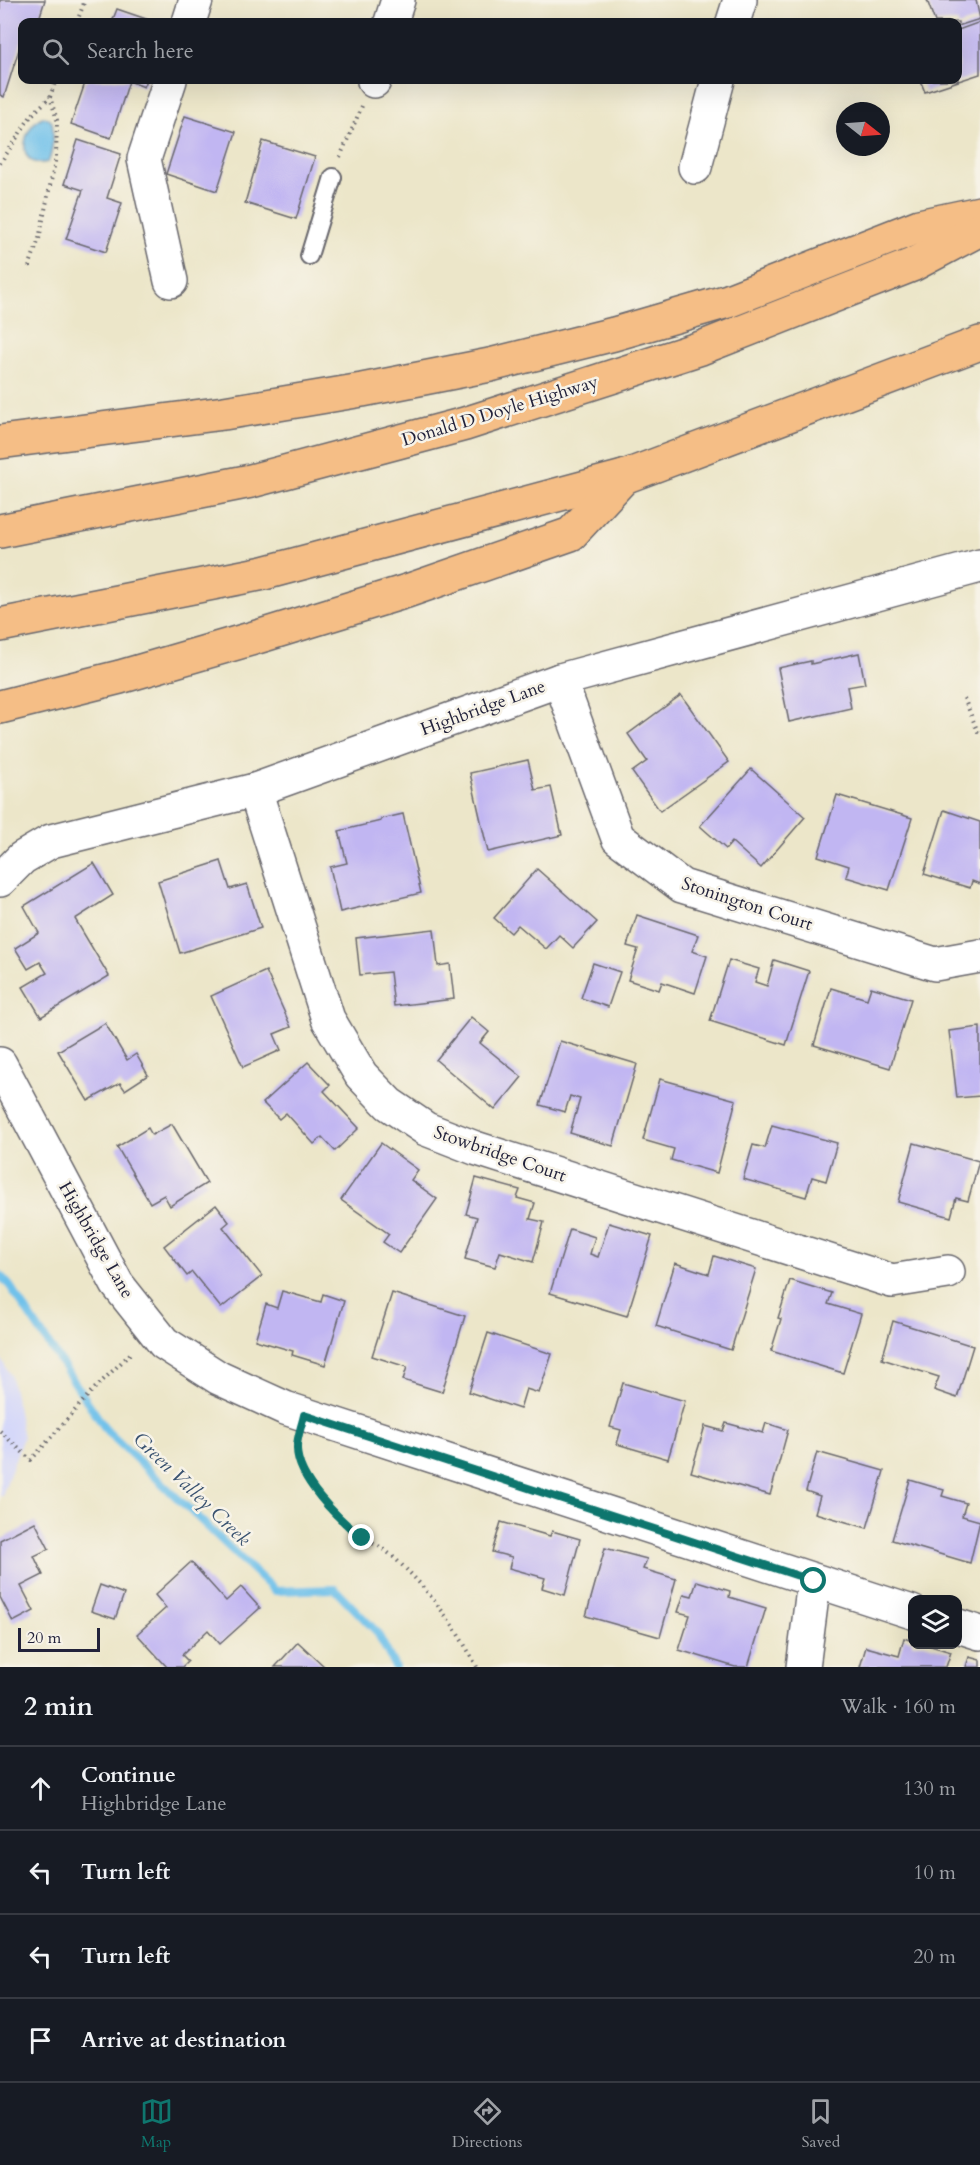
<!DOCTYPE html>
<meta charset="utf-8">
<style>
:root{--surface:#171b24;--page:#242831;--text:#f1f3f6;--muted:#9ea1a6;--line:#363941;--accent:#0f766e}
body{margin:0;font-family:Cardo,serif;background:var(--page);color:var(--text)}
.controls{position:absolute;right:18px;bottom:18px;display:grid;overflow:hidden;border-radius:12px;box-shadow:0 6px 24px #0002}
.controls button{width:54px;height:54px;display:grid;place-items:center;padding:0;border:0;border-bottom:2px solid var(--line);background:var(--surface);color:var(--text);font:30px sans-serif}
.compass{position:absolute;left:836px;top:102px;width:54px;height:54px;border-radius:50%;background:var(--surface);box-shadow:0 6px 24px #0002;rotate:107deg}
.scale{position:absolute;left:18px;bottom:15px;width:82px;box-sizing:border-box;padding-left:6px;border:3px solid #22223b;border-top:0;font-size:16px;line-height:21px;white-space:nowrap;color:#22223b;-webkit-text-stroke:4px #f7f3e8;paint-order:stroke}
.stop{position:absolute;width:18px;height:18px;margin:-14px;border:4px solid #0f766e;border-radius:50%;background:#fff}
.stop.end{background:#0f766e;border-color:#fff;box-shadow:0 2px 6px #0008}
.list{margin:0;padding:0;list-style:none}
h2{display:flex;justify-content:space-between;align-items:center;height:78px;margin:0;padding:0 24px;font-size:26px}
h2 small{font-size:20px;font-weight:400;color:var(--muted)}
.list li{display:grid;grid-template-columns:39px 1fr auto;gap:18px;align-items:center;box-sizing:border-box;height:84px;padding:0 24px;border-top:2px solid var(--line)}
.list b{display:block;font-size:22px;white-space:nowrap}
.list p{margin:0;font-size:20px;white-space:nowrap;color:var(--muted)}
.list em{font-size:20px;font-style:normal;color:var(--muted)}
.icon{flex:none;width:33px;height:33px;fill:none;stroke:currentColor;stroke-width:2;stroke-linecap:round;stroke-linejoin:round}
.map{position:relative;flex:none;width:980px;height:1667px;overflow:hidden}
.search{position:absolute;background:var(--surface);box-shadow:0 6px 24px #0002;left:18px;right:18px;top:18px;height:66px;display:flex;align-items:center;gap:15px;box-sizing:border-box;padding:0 21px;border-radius:12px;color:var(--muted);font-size:22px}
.sheet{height:414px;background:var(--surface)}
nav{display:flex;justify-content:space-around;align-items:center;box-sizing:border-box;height:84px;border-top:2px solid var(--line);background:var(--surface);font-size:16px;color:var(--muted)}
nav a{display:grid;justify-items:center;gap:3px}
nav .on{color:var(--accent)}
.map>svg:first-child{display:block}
</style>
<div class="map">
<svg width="980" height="1667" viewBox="0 0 980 1667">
<rect width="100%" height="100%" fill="#f7f3e8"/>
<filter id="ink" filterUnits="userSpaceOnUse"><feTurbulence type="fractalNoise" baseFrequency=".0167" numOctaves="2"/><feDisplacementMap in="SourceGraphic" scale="12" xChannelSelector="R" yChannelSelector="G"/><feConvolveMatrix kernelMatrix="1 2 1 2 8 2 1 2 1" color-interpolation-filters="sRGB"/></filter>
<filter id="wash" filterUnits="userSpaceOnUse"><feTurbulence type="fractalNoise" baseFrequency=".008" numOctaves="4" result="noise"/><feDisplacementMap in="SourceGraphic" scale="24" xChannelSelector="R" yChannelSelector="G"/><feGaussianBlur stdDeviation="1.35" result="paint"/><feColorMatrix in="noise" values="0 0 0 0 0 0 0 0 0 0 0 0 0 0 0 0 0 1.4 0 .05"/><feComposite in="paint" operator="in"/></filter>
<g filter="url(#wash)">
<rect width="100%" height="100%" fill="#ece6c9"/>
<!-- built -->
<polygon fill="#d5d8f9" points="0,1357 11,1376 23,1437 2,1496 0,1495"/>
<!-- water -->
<path fill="#6fc1ea" stroke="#487292" stroke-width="1.5" d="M43 117 48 118 52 122C54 132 53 153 48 162 14 170 22 125 43 117Z"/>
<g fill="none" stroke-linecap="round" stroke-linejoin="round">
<!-- stream -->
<polyline stroke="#6fc1ea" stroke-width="8" points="0,1275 10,1286 107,1431 275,1591 335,1589 377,1632 395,1667"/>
</g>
<g id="blocks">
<!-- building -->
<g fill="#c1b6f2">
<polygon points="0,0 45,0 38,22 22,22 22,40 4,97 0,95"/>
<polygon points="927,0 976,0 980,19 958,26 958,22 935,22"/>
<polygon points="117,9 155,22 112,22"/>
<polygon points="980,22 980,74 925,92 920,80 958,80 958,30"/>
<polygon points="86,80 147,80 144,87 129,81 111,138 71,124"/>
<polygon points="185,116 236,132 217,191 166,174"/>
<polygon points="78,140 121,154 107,198 122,203 106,252 66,239 83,190 64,184"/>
<polygon points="263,141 315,157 296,219 245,203"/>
<polygon points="859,653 865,684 847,687 851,708 789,722 778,668 811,661 811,664"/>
<polygon points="681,695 729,762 660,811 632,772 647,761 628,734"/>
<polygon points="528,760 535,790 551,787 562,835 488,852 470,773"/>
<polygon points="751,769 805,817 761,868 732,842 726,849 700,826"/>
<polygon points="837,795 912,818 889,890 846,877 849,866 818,856"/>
<polygon points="944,810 980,822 980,884 972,881 970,888 924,874"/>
<polygon points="403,814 421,893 340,912 330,867 347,863 339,831 381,821 381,819"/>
<polygon points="221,861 230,889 247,884 261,928 180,953 158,881"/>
<polygon points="94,863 113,895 75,919 109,976 41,1017 23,987 47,973 40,962 28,969 15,948 39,933 24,906"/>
<polygon points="537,869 597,922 573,948 559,935 546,949 518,925 511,933 494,918"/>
<polygon points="637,915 698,935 692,951 707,956 695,993 662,982 659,990 628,980 638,949 627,946"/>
<polygon points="434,929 438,966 450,964 454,999 394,1006 390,972 360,975 356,938"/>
<polygon points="729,960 759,969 755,982 767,986 774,960 809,971 786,1045 710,1021"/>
<polygon points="593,963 620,972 608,1007 581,998"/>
<polygon points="266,971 291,1027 274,1034 281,1050 243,1067 211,996"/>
<polygon points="871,987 911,999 890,1068 814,1045 831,988 867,999"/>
<polygon points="471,1017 489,1032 480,1043 522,1077 495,1110 436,1060"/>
<polygon points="105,1023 127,1060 136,1054 148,1075 125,1090 120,1083 88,1101 58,1051"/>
<polygon points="980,1027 980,1096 957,1098 949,1031"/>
<polygon points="560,1041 637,1064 613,1146 570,1133 580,1099 570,1096 565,1112 540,1105"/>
<polygon points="308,1062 330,1085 324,1091 359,1128 335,1151 322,1137 314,1144 286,1113 279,1119 263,1103"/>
<polygon points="660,1079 736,1100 717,1173 671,1160 674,1149 643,1140"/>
<polygon points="172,1124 207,1183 170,1206 164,1195 150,1203 117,1147 148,1128 152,1135"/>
<polygon points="772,1125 837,1143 826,1181 812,1177 806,1197 743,1179 753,1145 765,1148"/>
<polygon points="381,1143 418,1170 411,1180 437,1199 399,1253 383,1242 389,1234 341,1200"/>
<polygon points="914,1143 979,1161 968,1201 956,1198 951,1217 898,1202"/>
<polygon points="476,1178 520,1190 517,1198 535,1203 530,1219 544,1222 533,1262 500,1252 495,1267 465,1259 477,1217 466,1214"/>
<polygon points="216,1205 229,1222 223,1227 262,1276 221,1308 192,1272 187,1276 164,1246"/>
<polygon points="609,1223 652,1236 627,1316 550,1293 570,1229 595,1237 590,1254 598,1257"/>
<polygon points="714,1256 756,1269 731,1350 656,1326 675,1263 709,1274"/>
<polygon points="790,1280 832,1293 828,1304 861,1314 843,1373 771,1351 781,1319 778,1318"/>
<polygon points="282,1291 321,1302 323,1294 344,1301 325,1365 292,1355 293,1351 255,1340 266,1304 277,1308"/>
<polygon points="392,1293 465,1316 442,1392 403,1380 407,1367 372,1356"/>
<polygon points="893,1321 973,1346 957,1398 934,1390 939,1377 882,1359"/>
<polygon points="488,1333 552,1354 539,1393 526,1389 520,1409 469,1392"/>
<polygon points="623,1383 685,1401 668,1459 617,1444 621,1430 610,1427"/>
<polygon points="726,1423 763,1433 766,1423 788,1430 770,1495 691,1472 705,1426 723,1431"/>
<polygon points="817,1452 884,1471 867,1528 815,1513 820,1496 806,1491"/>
<polygon points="910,1480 944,1490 942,1496 966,1503 962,1516 980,1521 970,1563 892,1540"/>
<polygon points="35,1522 49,1549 34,1556 43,1575 21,1586 34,1611 13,1622 0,1597 0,1540"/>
<polygon points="501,1522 550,1536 552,1531 580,1539 565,1595 542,1588 545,1578 509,1568 512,1557 492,1552"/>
<polygon points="605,1548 647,1559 643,1569 676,1579 660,1637 586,1616"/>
<polygon points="191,1562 226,1601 241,1587 260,1608 220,1644 208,1630 182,1655 188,1661 182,1667 167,1667 137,1634 166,1608 155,1595"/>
<polygon points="697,1581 730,1591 729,1597 766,1608 748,1667 735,1667 679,1650 690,1615 678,1612 684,1594 692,1596"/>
<polygon points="100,1585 124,1594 115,1619 91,1611"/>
<polygon points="904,1638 912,1641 912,1644 924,1644 951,1652 946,1667 860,1667 866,1647 899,1656"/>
<polygon points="298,1642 325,1667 275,1667"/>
<polygon points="969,1657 980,1660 980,1667 966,1667"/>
</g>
</g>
</g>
<g filter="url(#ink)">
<use href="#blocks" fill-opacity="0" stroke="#69676d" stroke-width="1.5"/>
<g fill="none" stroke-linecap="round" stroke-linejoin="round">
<!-- service casing -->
<g stroke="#69676d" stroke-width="20">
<polyline id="service" points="309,256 333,177"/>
</g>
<!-- minor casing -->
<g stroke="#69676d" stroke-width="36">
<g id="minor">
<polyline points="189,22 196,0"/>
<polyline points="391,22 398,0"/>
<polyline points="733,22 740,0"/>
<polyline points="170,80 144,159 171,281"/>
<polyline points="374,81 374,80"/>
<polyline points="695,167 718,80"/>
<polyline points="560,680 618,838 682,886 935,964 980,956"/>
<polyline points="255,790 328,1019 361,1075 389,1104 426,1129 475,1148 892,1281 948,1272"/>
<polyline points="0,880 22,858 51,841 255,790 560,680 980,566"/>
<polyline points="0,1064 117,1284 164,1343 219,1378 285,1408 912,1612"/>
<polyline points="958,1626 980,1633"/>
<polyline points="803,1667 814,1581"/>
</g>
</g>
<!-- motorway casing -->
<g stroke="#69676d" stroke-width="36">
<g id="motorway">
<polyline points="0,442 224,413 362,390 490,365 614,334 728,301 919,226 980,213"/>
<polyline points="0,531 251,481 465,424 701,348 912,265 980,229"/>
<polyline points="0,625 264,573 624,477 980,343"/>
<polyline points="0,707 120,677 264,635 407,591 571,534 624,477"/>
</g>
</g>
<!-- path -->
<g stroke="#69676d" stroke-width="4" stroke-dasharray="1.5 4.5" stroke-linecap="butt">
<polyline points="77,22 85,0"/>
<polyline points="340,157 362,106"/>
<polyline points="0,164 31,116 50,97 56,80"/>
<polyline points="29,267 39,239 56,157 57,120 50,97"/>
<polyline points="964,698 978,732 980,732"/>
<polyline points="0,1431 31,1460 91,1392 133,1351"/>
<path d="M298 1442C292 1473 337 1522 362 1538 368 1542 376 1544 383 1549 392 1555 402 1565 410 1573 437 1601 459 1633 477 1667"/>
</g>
<!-- service -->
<use href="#service" stroke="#fff" stroke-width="16"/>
<!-- minor -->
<use href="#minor" stroke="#fff" stroke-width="33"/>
<!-- motorway -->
<use href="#motorway" stroke="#f5be86" stroke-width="33"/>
</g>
</g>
<g fill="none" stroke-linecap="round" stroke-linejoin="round" filter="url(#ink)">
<!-- route -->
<path stroke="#0f766e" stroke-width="8" d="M362 1538C339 1519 296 1479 297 1447 297 1437 302 1425 304 1415L814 1581"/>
</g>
<g text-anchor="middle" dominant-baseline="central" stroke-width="5" stroke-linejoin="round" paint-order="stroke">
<!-- street labels -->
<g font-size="18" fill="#22223b" stroke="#f7f3e8">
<text transform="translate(500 411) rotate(-17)">Donald D Doyle Highway</text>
<text transform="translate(483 708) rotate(-20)">Highbridge Lane</text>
<text transform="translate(747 904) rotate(18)">Stonington Court</text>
<text transform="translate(500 1154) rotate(19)">Stowbridge Court</text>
<text transform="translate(96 1240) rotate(60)">Highbridge Lane</text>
</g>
<!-- water labels -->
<g font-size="20" font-style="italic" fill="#395270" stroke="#f7f3e8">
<text transform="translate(192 1489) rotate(44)">Green Valley Creek</text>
</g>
</g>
</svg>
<div class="controls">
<button><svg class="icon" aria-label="layers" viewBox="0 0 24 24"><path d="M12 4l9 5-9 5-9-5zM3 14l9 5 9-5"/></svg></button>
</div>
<svg class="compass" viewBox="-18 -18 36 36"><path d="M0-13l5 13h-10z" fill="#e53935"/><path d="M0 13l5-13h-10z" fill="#9ea1a6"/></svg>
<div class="scale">20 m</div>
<div class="stop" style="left:814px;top:1581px"></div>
<div class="stop end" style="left:362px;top:1538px"></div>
<div class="search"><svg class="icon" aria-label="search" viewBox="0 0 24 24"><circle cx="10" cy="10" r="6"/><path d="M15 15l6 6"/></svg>Search here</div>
</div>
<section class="sheet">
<h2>2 min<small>Walk · 160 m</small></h2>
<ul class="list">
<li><svg class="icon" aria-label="ahead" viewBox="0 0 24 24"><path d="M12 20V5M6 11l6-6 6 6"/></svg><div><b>Continue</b><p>Highbridge Lane</p></div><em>130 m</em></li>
<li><svg class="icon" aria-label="left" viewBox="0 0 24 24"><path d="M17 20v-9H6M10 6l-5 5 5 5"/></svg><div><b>Turn left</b></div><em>10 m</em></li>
<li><svg class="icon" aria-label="left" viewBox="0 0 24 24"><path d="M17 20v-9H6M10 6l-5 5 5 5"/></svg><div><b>Turn left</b></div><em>20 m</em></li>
<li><svg class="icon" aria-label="arrive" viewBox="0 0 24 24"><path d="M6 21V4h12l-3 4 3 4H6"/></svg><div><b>Arrive at destination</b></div></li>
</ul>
</section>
<nav>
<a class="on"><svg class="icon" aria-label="map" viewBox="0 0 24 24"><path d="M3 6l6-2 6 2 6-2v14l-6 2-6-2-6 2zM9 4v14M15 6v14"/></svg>Map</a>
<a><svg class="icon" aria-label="directions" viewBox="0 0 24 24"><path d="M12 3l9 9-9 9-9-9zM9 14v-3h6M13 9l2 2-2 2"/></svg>Directions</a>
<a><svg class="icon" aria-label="saved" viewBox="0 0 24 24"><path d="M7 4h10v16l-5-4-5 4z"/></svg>Saved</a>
</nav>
